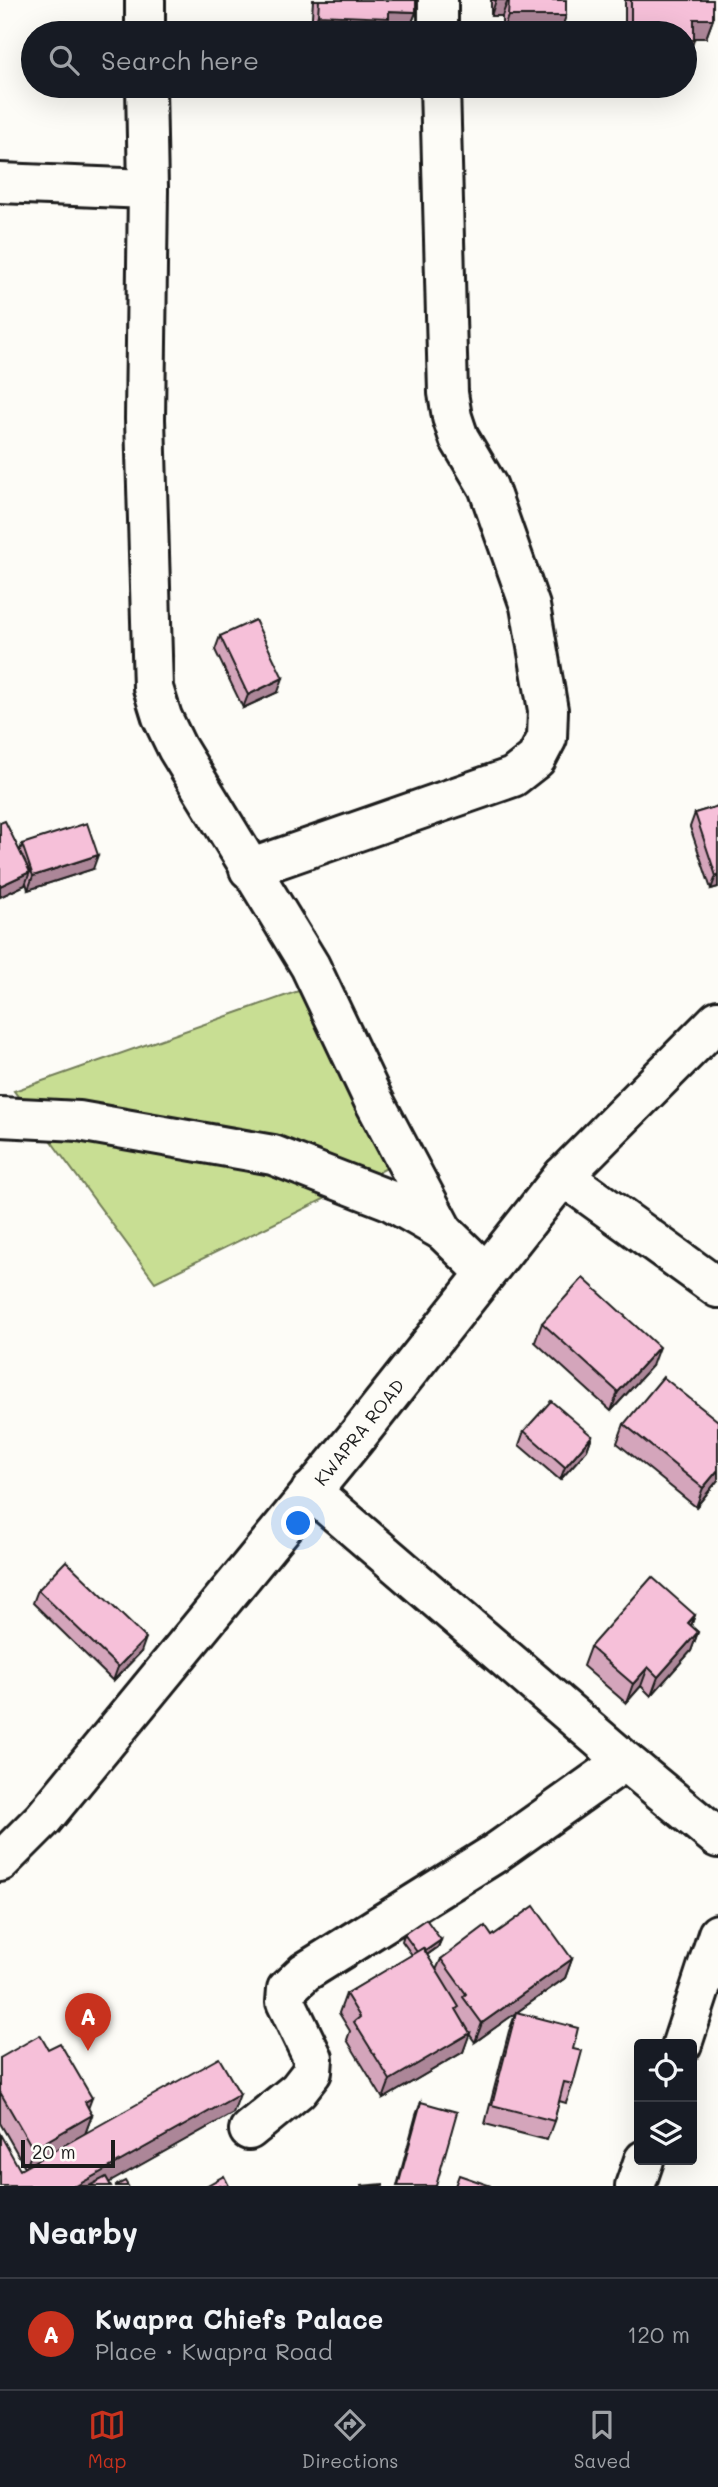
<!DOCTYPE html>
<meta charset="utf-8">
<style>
:root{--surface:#171b24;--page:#20242c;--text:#f1f3f6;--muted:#9ea1a6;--line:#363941;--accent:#c8321e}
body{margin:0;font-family:Mali,sans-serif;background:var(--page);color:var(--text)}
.controls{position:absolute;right:21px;bottom:21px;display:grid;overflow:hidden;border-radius:7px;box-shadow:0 7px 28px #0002}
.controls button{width:63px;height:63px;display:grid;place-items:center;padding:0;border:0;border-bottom:2px solid var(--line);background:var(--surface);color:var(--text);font:35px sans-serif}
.scale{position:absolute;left:21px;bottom:18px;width:94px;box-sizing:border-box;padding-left:7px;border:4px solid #1c1c1c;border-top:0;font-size:19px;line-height:24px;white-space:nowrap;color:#1c1c1c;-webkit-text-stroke:5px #fdfcf7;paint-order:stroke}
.you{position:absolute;left:299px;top:1524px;width:24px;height:24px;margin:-18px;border:5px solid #fff;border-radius:50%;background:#1a73e8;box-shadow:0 0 0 10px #1a73e833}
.badge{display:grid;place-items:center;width:46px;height:46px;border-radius:50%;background:var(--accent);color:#fff;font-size:23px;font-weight:700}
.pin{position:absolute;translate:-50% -58px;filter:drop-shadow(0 2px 4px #0008)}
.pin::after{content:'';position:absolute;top:37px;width:24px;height:21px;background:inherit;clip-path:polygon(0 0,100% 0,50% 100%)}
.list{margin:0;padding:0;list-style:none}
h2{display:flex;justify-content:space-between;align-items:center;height:91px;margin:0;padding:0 28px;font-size:30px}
h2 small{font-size:23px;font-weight:400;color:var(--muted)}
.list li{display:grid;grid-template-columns:46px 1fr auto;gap:21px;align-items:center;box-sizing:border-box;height:112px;padding:0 28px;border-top:2px solid var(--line)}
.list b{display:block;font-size:26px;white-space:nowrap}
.list p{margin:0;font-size:23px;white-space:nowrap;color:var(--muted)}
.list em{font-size:23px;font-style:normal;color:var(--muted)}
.icon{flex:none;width:38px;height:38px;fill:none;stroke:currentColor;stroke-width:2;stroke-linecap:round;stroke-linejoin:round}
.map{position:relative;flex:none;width:718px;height:2186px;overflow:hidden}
.search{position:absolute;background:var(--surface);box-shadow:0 7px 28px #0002;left:21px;right:21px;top:21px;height:77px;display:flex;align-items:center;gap:18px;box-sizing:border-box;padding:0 24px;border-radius:38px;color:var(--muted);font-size:26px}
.sheet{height:203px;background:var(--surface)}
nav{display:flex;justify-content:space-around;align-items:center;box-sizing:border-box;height:98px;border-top:2px solid var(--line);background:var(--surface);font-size:19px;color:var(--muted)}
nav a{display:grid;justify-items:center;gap:4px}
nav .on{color:var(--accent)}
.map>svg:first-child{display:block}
</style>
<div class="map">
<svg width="718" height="2186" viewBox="0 0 718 2186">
<rect width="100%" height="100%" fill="#fdfcf7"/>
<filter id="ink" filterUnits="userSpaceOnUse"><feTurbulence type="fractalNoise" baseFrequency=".0143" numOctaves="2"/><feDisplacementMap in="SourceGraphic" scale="14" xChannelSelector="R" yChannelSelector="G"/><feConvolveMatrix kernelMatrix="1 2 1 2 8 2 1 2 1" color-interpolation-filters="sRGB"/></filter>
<g filter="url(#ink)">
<!-- garden -->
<polygon fill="#c8de93" stroke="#727d58" stroke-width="2" points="307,988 389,1167 155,1282 14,1091"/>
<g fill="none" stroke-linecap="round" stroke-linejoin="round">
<!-- minor casing -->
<g stroke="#1c1c1c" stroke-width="44">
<g id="minor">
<polyline points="145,0 145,33"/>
<polyline points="438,0 438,33"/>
<polyline points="146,86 148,189 145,419 153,688 162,717 177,748 310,966 373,1099 443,1231"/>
<polyline points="0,183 148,189"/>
<polyline points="249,869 513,777 536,759 547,738 548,710 530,606 488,487 459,438 452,417 448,393 440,86"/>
<polyline points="0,1117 79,1121 273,1155 389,1200 443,1231 486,1273"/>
<polyline points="563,1176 718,1288"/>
<polyline points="311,1491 625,1761 718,1838"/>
<polyline points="0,1862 43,1819 355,1439 563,1176 718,1020"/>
<polyline points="682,2044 718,1934"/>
<polyline points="249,2130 298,2090 312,2072 313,2058 286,2002 287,1989 305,1972 494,1854 625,1761"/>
<polyline points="635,2186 644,2160"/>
</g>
</g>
<!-- minor -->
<use href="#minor" stroke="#fdfcf7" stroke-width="38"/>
</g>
<!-- wall -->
<g fill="#d4a5bb" stroke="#1c1c1c" stroke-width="2">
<polygon points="313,0 416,0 416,12 409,30 384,30 383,33 311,33"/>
<polygon points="491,0 566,0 560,33 502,33 502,16 491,16"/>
<polygon points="625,0 713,0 713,19 706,38 694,38 687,59 685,59 685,33 625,33"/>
<polygon points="220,636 278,692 243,708 215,650"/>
<polygon points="718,806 718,887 711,889 690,827 695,813"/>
<polygon points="0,823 20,851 22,844 93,869 28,890 26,882 25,885 0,897"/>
<polygon points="542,1323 652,1366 611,1411 535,1342"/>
<polygon points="718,1421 718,1480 696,1507 617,1443 624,1424"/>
<polygon points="524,1431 592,1436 587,1450 560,1480 519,1445"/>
<polygon points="38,1590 141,1652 113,1681 33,1603"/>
<polygon points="695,1615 691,1626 698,1632 691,1651 651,1696 641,1686 626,1703 583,1666 590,1647"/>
<polygon points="404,1934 441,1940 438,1947 427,1955 436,1970 441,1959 492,1936 572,1959 565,1978 517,2012 573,2049 573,2084 566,2103 559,2101 554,2121 547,2140 485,2124 509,2031 516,2012 475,2042 469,2034 463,2052 383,2099 347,2040 350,2031 339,2013 346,1994 412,1955 402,1941"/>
<polygon points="48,2049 92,2115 85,2134 233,2113 109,2182 20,2170 25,2167 0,2123 0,2058"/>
<polygon points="421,2102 436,2186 397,2186 416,2115"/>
</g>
<!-- shaded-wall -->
<g fill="#ac8698" stroke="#1c1c1c" stroke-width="2">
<polygon points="496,0 508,0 502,16 491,16"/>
<polygon points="389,11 416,12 409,30 384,30 383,33 312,33 318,15"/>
<polygon points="508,16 566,16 560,33 502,33"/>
<polygon points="694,19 713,19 706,38 687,38"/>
<polygon points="685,40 694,40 687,59 685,59"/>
<polygon points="283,678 278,692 243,708 248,695"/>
<polygon points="98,855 93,869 28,890 33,876"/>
<polygon points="30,872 25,885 0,897 0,886"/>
<polygon points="718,875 718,887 711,889 716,876"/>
<polygon points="659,1347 652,1366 611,1411 618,1392"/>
<polygon points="592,1436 587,1450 560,1480 565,1467"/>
<polygon points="718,1470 718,1480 696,1507 703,1488"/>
<polygon points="695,1615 688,1634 688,1623"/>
<polygon points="698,1632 691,1651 651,1696 658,1677"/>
<polygon points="146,1638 141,1652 113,1681 118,1667"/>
<polygon points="648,1667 641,1686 626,1703 633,1684"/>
<polygon points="441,1940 438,1947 417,1962 420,1955"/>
<polygon points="572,1959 565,1978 475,2042 482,2023"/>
<polygon points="470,2033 463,2052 383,2099 390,2080"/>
<polygon points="240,2094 233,2113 103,2186 76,2186"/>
<polygon points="92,2098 85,2117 85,2102"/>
<polygon points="92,2115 85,2134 26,2168 33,2149"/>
</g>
<!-- building -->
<g fill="#f6c0d9" stroke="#1c1c1c" stroke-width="2">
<polygon points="319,0 416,0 416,12 389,11 389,18 318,15"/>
<polygon points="509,0 566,0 566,16 508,16"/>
<polygon points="631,0 713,0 713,19 694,19 694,40 685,40 685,33 631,33"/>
<polygon points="255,620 283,678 248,695 220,636"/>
<polygon points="718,806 718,875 716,876 695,813"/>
<polygon points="5,821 30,872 0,886 0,823"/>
<polygon points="87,823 98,855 33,876 22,844"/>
<polygon points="583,1278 659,1347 618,1392 542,1323"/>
<polygon points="663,1377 718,1421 718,1470 703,1488 624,1424"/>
<polygon points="551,1401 592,1436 565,1467 524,1431"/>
<polygon points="66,1561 146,1638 118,1667 38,1590"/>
<polygon points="652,1577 695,1615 688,1623 698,1632 658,1677 648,1667 633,1684 590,1647"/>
<polygon points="534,1906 572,1959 482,2023 463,1997 466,1994 441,1959 485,1926 492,1936"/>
<polygon points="426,1919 441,1940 425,1951 423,1948 417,1952 404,1934"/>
<polygon points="423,1948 459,2007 456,2009 470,2033 390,2080 354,2022 360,2017 346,1994"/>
<polygon points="516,2012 578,2028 573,2049 582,2051 573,2084 564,2082 554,2121 492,2105"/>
<polygon points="40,2035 48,2049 60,2043 92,2098 85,2102 92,2115 33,2149 0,2092 0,2058"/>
<polygon points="219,2058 240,2094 76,2186 0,2186 0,2134 20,2170"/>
<polygon points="421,2102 457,2112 436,2186 398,2186"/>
<polygon points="459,2175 491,2186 455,2186"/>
<polygon points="224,2176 229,2186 206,2186"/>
<polygon points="106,2177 111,2186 89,2186"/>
<polygon points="125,2181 128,2186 115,2186"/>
<polygon points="383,2184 383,2186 360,2186"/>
</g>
</g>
<g text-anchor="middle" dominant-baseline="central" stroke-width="5" stroke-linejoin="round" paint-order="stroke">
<!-- street labels -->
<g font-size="18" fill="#1c1c1c" stroke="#fdfcf7">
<text transform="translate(359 1432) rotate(-51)">KWAPRA ROAD</text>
</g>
</g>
</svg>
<div class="controls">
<button><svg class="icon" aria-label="locate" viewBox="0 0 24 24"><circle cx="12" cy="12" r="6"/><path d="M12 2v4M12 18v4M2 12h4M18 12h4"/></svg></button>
<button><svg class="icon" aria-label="layers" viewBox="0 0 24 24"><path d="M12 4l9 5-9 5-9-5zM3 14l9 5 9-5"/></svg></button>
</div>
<div class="scale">20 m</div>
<div class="you"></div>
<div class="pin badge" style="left:88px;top:2051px">A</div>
<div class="search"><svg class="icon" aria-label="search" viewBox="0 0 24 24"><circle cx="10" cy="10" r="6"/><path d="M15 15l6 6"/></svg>Search here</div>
</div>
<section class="sheet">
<h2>Nearby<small></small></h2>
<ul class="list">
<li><span class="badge">A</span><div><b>Kwapra Chiefs Palace</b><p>Place · Kwapra Road</p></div><em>120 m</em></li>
</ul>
</section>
<nav>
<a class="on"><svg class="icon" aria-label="map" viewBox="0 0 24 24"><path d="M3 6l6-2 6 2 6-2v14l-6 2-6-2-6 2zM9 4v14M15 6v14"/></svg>Map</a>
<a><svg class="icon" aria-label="directions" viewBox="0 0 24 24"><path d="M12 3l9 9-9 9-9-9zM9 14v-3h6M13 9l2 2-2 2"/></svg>Directions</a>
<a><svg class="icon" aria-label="saved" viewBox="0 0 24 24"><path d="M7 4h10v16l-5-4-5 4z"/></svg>Saved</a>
</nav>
